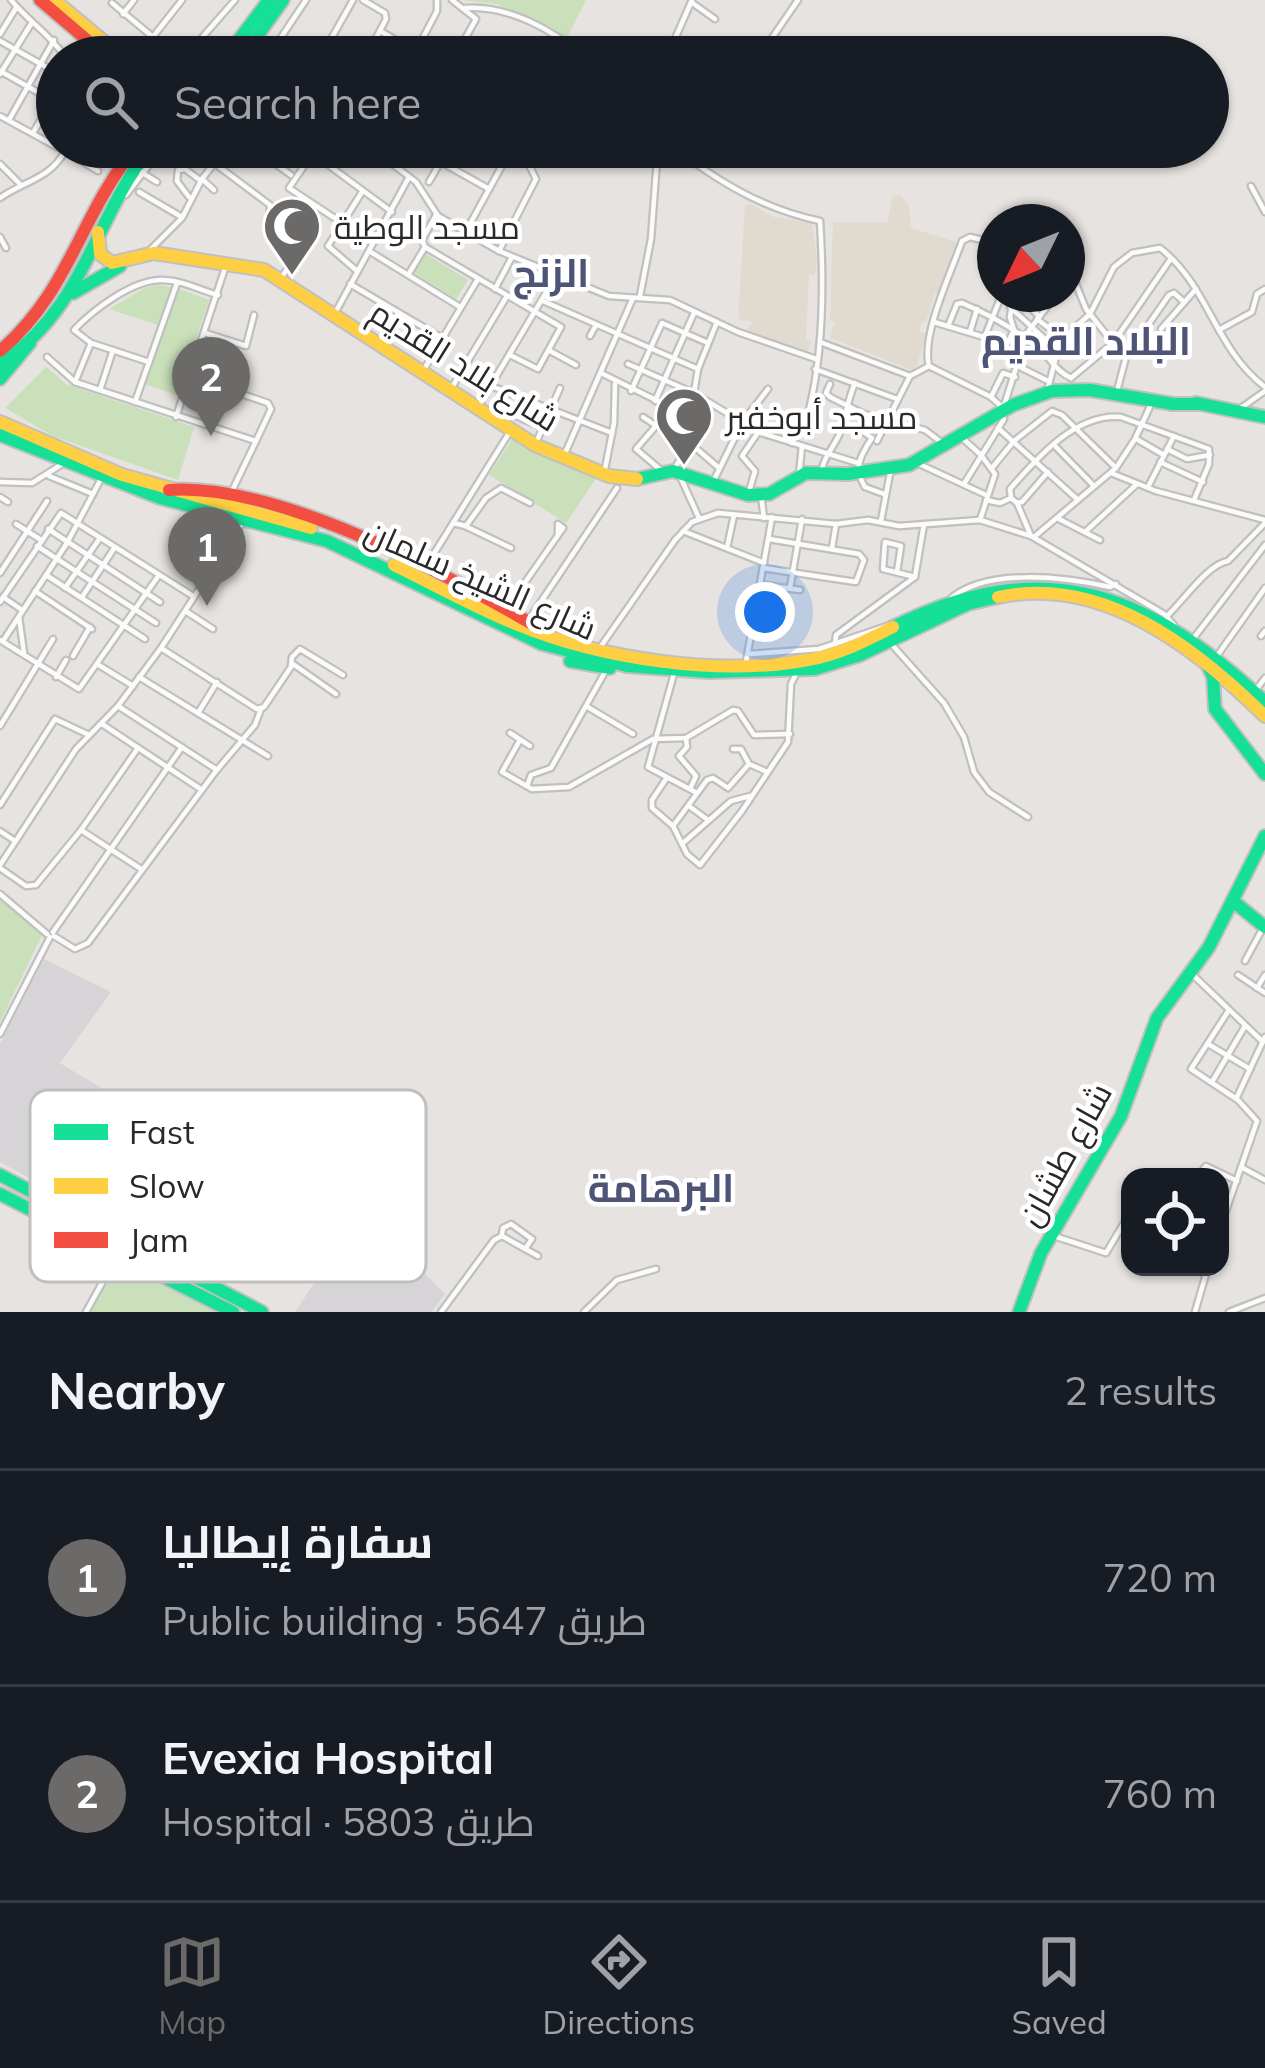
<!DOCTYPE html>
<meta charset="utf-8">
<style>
:root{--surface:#171b24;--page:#20242c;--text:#f1f3f6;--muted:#9ea1a6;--line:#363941;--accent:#6b6a69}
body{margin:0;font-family:Mulish,Cairo,sans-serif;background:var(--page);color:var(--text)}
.controls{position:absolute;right:36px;bottom:36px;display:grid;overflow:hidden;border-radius:24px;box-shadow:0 3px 9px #0004}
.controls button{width:108px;height:108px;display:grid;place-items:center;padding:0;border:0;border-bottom:3px solid var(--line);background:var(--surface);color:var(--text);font:60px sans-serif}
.compass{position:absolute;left:977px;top:204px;width:108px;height:108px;border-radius:50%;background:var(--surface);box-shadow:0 3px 9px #0004;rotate:227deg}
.you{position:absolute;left:765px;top:612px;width:42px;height:42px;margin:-30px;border:9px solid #fff;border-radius:50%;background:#1a73e8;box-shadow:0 0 0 18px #1a73e833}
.badge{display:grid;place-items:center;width:78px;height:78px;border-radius:50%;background:var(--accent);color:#fff;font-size:39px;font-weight:700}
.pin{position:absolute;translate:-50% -99px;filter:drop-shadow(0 3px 6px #0008)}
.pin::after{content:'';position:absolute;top:63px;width:42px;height:36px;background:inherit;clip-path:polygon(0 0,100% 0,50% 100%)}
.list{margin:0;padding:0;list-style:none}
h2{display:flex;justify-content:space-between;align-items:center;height:156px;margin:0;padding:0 48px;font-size:51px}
h2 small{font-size:39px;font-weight:400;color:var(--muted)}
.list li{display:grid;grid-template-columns:78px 1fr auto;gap:36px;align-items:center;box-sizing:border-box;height:216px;padding:0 48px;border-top:3px solid var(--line)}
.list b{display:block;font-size:45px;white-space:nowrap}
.list p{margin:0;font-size:39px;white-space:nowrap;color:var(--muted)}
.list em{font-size:39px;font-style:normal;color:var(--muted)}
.icon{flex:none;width:66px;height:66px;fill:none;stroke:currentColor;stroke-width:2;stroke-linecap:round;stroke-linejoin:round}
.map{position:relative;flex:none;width:1265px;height:1312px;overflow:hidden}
.search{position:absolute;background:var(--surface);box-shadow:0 3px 9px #0004;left:36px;right:36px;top:36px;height:132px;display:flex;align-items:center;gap:30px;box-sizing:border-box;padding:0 42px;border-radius:66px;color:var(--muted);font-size:45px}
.sheet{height:588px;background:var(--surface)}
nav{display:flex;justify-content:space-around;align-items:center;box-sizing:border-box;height:168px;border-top:3px solid var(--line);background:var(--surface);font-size:33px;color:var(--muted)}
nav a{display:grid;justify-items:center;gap:6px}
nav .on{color:var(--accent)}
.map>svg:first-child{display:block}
</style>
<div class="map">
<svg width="1265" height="1312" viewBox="0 0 1265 1312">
<rect width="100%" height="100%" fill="#e6e3e0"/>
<!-- industrial -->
<g fill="#d7d4d7">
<polygon points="44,959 111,992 60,1063 113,1095 154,1090 174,1105 99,1217 0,1162 0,1044"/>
<polygon points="391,1203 424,1236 411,1260 445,1294 431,1312 295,1312 327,1264"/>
</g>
<!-- education -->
<g fill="#e1dbcf">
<polygon points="893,195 901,196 909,206 911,228 959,243 942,294 935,293 926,321 922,321 919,331 927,334 916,367 912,370 830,338 835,322 830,320 833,222 887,223"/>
<polygon points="750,204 774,217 812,223 817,259 815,274 809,275 806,339 811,341 807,353 745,332 753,322 738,319 745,205"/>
</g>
<!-- green -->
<g fill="#c9e0bb">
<polygon points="462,0 586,0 567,37 497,4"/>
<polygon points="426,254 468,280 456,299 414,273"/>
<polygon points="159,285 171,287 158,325 109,309 145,288"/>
<polygon points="177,288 209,300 177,395 144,384"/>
<polygon points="46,367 66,384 194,427 178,480 53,436 5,408"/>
<polygon points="513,438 597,477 566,523 489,475"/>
<polygon points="0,899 42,935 0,1022"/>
<polygon points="120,1260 219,1312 89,1312"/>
</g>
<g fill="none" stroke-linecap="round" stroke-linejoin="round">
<!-- street casing -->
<g stroke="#c1c0c1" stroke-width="9">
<g id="street">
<path d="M11 0C28 21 50 34 65 57"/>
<polyline points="363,0 385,13 386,19 366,57"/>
<polyline points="452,0 476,19 455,57"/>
<polyline points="691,2 715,19"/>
<polyline points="112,3 177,57"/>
<path d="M465 8C505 5 553 28 582 57"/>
<polyline points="123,14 134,0"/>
<polyline points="380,31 426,57"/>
<polyline points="0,34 16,8"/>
<polyline points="0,41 57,73"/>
<polyline points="674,41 696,52"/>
<polyline points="416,51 437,11 437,0"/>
<polyline points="737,56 737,57"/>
<polyline points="137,57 182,0"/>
<polyline points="185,57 235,0"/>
<polyline points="268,57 306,0"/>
<polyline points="321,57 353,0"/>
<polyline points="501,57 509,43"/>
<polyline points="667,57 692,0"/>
<polyline points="759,57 798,0"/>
<polyline points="0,71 57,103"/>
<polyline points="0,74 31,24"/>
<polyline points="0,116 57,147"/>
<polyline points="9,120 54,40"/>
<polyline points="33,133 57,92"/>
<polyline points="58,147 98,171"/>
<polyline points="252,147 291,175"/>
<polyline points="317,147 289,188 342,223"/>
<polyline points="370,147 416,182 438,216 499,251 609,296 670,300 738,332 816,359"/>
<path d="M673 147C719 182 763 209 820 221 824 283 824 350 809 410 806 422 796 431 792 443"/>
<polyline points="164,150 180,168"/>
<polyline points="108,153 108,147"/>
<polyline points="312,153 392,212"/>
<polyline points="688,158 695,147"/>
<polyline points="79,160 86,147"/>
<polyline points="441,162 489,189"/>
<polyline points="214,163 270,205 269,230 296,256 281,278"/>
<polyline points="0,164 20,184"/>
<polyline points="396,166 406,147"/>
<polyline points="141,172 157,182"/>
<polyline points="202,179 214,190"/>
<polyline points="429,182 449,147"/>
<polyline points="1251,186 1265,212"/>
<polyline points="139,192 180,216"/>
<polyline points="126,195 163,147"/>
<polyline points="189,197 177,181 178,170 185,169 201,181"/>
<path d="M0 198C24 181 50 179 65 151"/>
<polyline points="465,233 510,151"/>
<polyline points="0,237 6,248"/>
<polyline points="425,247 561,327 538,369 510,355"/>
<polyline points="151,249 182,218 202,179 227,147"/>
<polyline points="369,251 460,307"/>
<polyline points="499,251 536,179 528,163 504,147"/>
<polyline points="1067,262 1086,309 1113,343"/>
<polyline points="356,270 328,246 362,192"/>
<polyline points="408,275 425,247 422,240 436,215"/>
<polyline points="350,284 442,338"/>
<polyline points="495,289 512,257"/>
<polyline points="1016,294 1039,316"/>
<polyline points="640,296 651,239 658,147"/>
<polyline points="543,301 698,369"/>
<polyline points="1010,307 1059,352"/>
<polyline points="334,315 409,177"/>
<polyline points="1037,319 1066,341"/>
<polyline points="934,322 1007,344 1014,330 1010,317 1014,294"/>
<path d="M948 326 957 304 962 303C990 315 1018 330 1041 351 1053 361 1056 371 1071 378"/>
<polyline points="1161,329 1196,289"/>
<polyline points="1219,330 1252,312 1257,294 1265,289"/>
<polyline points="970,332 977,309"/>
<polyline points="205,333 246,346 254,315"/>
<polyline points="590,336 596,325"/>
<polyline points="985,336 1002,294"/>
<polyline points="820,342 910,376 929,366"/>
<polyline points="550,351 576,365"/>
<polyline points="47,357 75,382 256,441 232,491"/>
<path d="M149 362 91 343 74 330C93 310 131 281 160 280 179 279 200 290 218 295"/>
<polyline points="628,364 694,393 758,432 858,463"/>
<path d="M929 366C921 335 951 273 962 241L970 237 995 243"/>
<polyline points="929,366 991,397 1002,407"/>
<polyline points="1018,366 1048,381"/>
<polyline points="815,369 897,399"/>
<polyline points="423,371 478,279"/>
<polyline points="601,373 672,408 667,422"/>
<polyline points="189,376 268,403 271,409 256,441"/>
<polyline points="1071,378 1113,343 1170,260"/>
<polyline points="75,382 91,343"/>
<polyline points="830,384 826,393 830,397 864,414 925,430 945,445"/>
<polyline points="491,386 612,433"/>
<polyline points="451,389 507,296"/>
<polyline points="100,390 113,350"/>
<polyline points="631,391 662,323 708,343"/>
<path d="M1047 392 1056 357 1071 331 1090 314 1114 267 1132 253 1160 248C1209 286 1214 348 1265 387"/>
<polyline points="694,393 698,369 717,322"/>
<polyline points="1116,395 1126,357 1169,295 1174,293 1184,302"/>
<polyline points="991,397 1003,373 1015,377"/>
<polyline points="655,401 694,313"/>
<polyline points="135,402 177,283"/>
<polyline points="478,407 557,274"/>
<polyline points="1003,409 1027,333 1057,294"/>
<polyline points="1238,410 1265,391"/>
<polyline points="674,411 682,418 696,418"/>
<path d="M864 414 859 429 872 438C860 456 853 468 865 487L884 494"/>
<polyline points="176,417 226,265"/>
<polyline points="496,417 502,410 542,427"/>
<polyline points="643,417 655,425"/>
<polyline points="785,418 799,427"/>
<polyline points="998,428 1077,499"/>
<polyline points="961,437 981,455 995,474 980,520"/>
<polyline points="1138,440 1164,455"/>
<polyline points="877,441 910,376"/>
<polyline points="535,445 560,388"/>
<polyline points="1056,447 1094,486"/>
<polyline points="1167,449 1187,459 1210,455"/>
<polyline points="563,458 633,298"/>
<polyline points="915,462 986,495"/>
<polyline points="1160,462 1203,482"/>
<polyline points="992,468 1014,441 1052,411 1062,415 1114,466"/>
<polyline points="662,471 636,449 662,419 719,468"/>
<polyline points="673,471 697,431 705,401"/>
<path d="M1048 472 1022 502 1017 503 1011 498 1010 489C1038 457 1076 413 1121 417L1209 449V464L1194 500"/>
<path d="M821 473C824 456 832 450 839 435 846 418 847 401 855 383"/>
<polyline points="1111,473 1156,491 1265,520"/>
<polyline points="604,474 614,423 615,384"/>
<polyline points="679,474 699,518"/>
<polyline points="799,475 802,446"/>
<polyline points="49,476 93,494"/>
<polyline points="0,482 32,483 64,463"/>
<polyline points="713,482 742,423 768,389"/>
<polyline points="964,484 1004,419"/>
<polyline points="1148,487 1174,436"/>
<polyline points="748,495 755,471 742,456 757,434"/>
<polyline points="761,495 764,518"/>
<polyline points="0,497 8,502"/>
<polyline points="986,500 1000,503 1009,499"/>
<polyline points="1017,503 1031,536"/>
<polyline points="1057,518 1100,540"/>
<polyline points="881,521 891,468"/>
<polyline points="453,523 466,526 486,498 501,488 530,503"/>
<polyline points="16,524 41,540"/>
<polyline points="465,526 511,548"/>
<polyline points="48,529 160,602"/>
<polyline points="683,531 764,563"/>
<polyline points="1085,532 1137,484"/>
<polyline points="558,535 558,524 563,528"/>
<polyline points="1034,537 1116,468 1135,439 1153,400"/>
<polyline points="37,546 156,623"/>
<polyline points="727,548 734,515"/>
<polyline points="832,548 836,524"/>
<polyline points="425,568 511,430"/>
<polyline points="763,568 856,582 864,560 859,554 769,539"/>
<polyline points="897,572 901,546 885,542 883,569 915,577"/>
<polyline points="0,573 47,501"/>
<polyline points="46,575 145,639"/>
<polyline points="764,585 800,590"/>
<polyline points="65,588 100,538"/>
<polyline points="790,588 802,519"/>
<polyline points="35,591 92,629"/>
<polyline points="3,597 22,610"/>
<polyline points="82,597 115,547"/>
<path d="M949 600C985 567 1065 577 1110 587L1116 584"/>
<polyline points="0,602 61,513 193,596"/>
<polyline points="508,607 563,528"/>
<polyline points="187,612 213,629"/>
<path d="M1167 616C1184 600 1208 564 1228 561L1265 523"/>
<polyline points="19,617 24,653"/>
<polyline points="528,621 617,488"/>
<polyline points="1261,636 1265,631"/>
<polyline points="1193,639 1265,545"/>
<polyline points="0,640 79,689 159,575"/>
<polyline points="3,641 67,543 102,477"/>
<polyline points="835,644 836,635 915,577 924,524"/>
<polyline points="894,647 944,703 964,737 974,772 989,792 1028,817"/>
<polyline points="161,648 257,709 264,707 293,664 336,694"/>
<polyline points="599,649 675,540 692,522 718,513 836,524 868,520 899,526 980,520 1031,536 1164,614 1174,625"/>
<polyline points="750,654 819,649 893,624"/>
<polyline points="73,656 90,627"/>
<polyline points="1217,656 1265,588"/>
<polyline points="746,662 772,517"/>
<polyline points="97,664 133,686"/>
<polyline points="291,665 292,657 300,649 343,675"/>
<polyline points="675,670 648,767 697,793"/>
<polyline points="56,677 66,660"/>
<polyline points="139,677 268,756"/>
<polyline points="1255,691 1265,678"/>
<polyline points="118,706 217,770"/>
<polyline points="586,706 633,734"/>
<polyline points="198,713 217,682"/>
<polyline points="102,724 202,790"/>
<polyline points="0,726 53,639"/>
<polyline points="510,733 530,746"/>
<polyline points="686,738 687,747 679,756 696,776 690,789"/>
<polyline points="520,740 502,772 532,789 569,787 653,739 686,738 733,710 738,711 754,735 790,734"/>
<polyline points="733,749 741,749 749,764 765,771"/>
<polyline points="666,779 652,800 652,808 673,826 687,854 700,865 742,811 788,742 791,684 797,672"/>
<polyline points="527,786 531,775 551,768 605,672"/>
<polyline points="0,805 55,719 89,735"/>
<polyline points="689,806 708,820"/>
<polyline points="673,826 707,780 713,778 728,788 749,764"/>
<polyline points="81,830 141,869"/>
<polyline points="0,831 15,841"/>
<polyline points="683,843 731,801 750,796"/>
<polyline points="0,865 76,749 118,706 161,648 242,523"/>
<polyline points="0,868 26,886 36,885 81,830 138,748"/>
<polyline points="0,894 47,934"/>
<polyline points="53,932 182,747"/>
<polyline points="54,936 75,949 88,943 216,771 255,725 261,709"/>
<polyline points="1245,961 1264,926"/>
<polyline points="1193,975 1263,1042"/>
<polyline points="1238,975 1265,993"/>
<polyline points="1257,988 1265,975"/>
<polyline points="0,1034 50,937"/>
<polyline points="1208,1044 1250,1069"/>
<polyline points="1212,1082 1245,1026"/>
<polyline points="1237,1097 1265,1037"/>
<polyline points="1241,1167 1265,1180"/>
<polyline points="1197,1177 1206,1166 1237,1181"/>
<polyline points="1220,1228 1257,1121 1238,1100 1191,1069 1229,1010"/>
<polyline points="502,1234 503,1228 511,1224 532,1239 525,1249"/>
<polyline points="1054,1236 1106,1253 1130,1213"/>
<polyline points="86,1312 118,1254"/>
<polyline points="441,1312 494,1240 502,1236 538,1256"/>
<polyline points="584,1312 617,1280 656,1269"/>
<polyline points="1195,1312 1208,1267"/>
<polyline points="1229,1312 1265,1298"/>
</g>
</g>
<!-- fast casing -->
<g stroke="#c1c0c1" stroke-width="16">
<g id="fast">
<polyline points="226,57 269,0"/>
<polyline points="242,57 283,0"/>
<polyline points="73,293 120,266"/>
<path d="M0 365C88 302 90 227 150 147"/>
<polyline points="0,379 30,343"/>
<polyline points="1196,403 1265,417"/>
<polyline points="0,435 160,498 327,541 542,644 627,666 709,672 815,669 860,655 968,604 998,597"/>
<polyline points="637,479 673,471 748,495 769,494 806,473 848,474 909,465 1013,405 1052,391 1090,390 1173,404 1199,404"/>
<path d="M893 627C1043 552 1148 592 1265 702"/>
<polyline points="570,661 610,668"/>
<polyline points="1207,664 1213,677 1215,709 1265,774"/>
<polyline points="1233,901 1265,927"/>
<polyline points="0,1175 262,1312"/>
<polyline points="0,1194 233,1312"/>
<polyline points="1019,1312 1041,1253 1121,1116 1157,1018 1209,947 1265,836"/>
</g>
</g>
<!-- slow casing -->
<g stroke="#c1c0c1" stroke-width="16">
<g id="slow">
<polyline points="54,0 122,57"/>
<polyline points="98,232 100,254 112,263 154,253 264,270 535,445 609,476 637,479"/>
<polyline points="0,422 122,475 311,528"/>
<path d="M394 565C435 585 476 608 518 625 601 659 719 677 808 660 838 655 866 641 893 627"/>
<path d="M998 597C1102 574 1196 648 1265 716"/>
</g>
</g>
<!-- jam casing -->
<g stroke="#c1c0c1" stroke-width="16">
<g id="jam">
<polyline points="40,0 107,57"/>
<path d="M0 351C71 290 79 216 136 147"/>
<path d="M169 490C279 483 444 573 539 628"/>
</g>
</g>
<!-- street -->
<use href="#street" stroke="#fbfbfa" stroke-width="4.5"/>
<!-- fast -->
<use href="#fast" stroke="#16e098" stroke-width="12"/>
<!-- slow -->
<use href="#slow" stroke="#ffcf43" stroke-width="12"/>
<!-- jam -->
<use href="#jam" stroke="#f24e42" stroke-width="12"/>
</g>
<!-- icons -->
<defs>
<g id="mosque-pin" transform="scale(3)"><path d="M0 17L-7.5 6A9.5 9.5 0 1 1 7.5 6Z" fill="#6b6a69" stroke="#fff"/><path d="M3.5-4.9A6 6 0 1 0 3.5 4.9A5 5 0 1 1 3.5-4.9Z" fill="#fff"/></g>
</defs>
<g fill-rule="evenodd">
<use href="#mosque-pin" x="292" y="226"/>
<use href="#mosque-pin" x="684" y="416"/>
</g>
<g text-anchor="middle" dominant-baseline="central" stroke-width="9" stroke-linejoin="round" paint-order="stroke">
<!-- poi labels -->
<g font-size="33" fill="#292929" stroke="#fff" text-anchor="start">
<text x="334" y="226">مسجد الوطية</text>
<text x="726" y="416">مسجد أبوخفير</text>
</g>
<!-- street labels -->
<g font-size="33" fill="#292929" stroke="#fff">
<text transform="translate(465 365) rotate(32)">شارع بلاد القديم</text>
<text transform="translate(481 579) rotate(24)">شارع الشيخ سلمان</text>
<text transform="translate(1064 1154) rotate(-61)">شارع طشان</text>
</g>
<!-- quarter labels -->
<g font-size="39" font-weight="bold" fill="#4d5476" stroke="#fff">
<text x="551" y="272">الزنج</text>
<text x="1086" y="340">البلاد القديم</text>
<text x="661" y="1187">البرهامة</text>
</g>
</g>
<!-- legend -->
<rect x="30" y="1090" width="396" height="192" rx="18" fill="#fff" stroke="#bfbfbf" stroke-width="3"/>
<rect x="54" y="1124" width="54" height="16" fill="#16e098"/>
<rect x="54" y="1178" width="54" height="16" fill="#ffcf43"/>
<rect x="54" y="1232" width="54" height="16" fill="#f24e42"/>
<g font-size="33" fill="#292929">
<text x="129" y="1144">Fast</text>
<text x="129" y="1198">Slow</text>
<text x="129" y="1252">Jam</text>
</g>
</svg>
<div class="controls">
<button><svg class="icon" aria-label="locate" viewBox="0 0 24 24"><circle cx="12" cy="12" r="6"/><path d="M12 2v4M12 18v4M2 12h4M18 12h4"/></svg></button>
</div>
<svg class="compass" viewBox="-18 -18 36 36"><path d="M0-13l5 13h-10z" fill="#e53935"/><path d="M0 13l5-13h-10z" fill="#9ea1a6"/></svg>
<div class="you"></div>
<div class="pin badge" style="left:207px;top:606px">1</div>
<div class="pin badge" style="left:211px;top:436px">2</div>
<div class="search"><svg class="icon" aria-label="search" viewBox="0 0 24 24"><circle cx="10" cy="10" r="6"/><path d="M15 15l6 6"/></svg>Search here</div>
</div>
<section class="sheet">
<h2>Nearby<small>2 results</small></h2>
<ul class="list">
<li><span class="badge">1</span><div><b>سفارة إيطاليا</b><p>Public building · طريق 5647</p></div><em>720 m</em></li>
<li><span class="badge">2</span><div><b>Evexia Hospital</b><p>Hospital · طريق 5803</p></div><em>760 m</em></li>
</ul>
</section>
<nav>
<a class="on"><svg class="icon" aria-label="map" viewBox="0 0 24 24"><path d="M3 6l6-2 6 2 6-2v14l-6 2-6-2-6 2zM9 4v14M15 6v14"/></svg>Map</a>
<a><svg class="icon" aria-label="directions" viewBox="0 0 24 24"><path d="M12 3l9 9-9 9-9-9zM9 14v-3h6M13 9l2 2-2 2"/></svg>Directions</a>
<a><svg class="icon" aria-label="saved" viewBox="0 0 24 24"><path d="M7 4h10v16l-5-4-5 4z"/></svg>Saved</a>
</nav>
